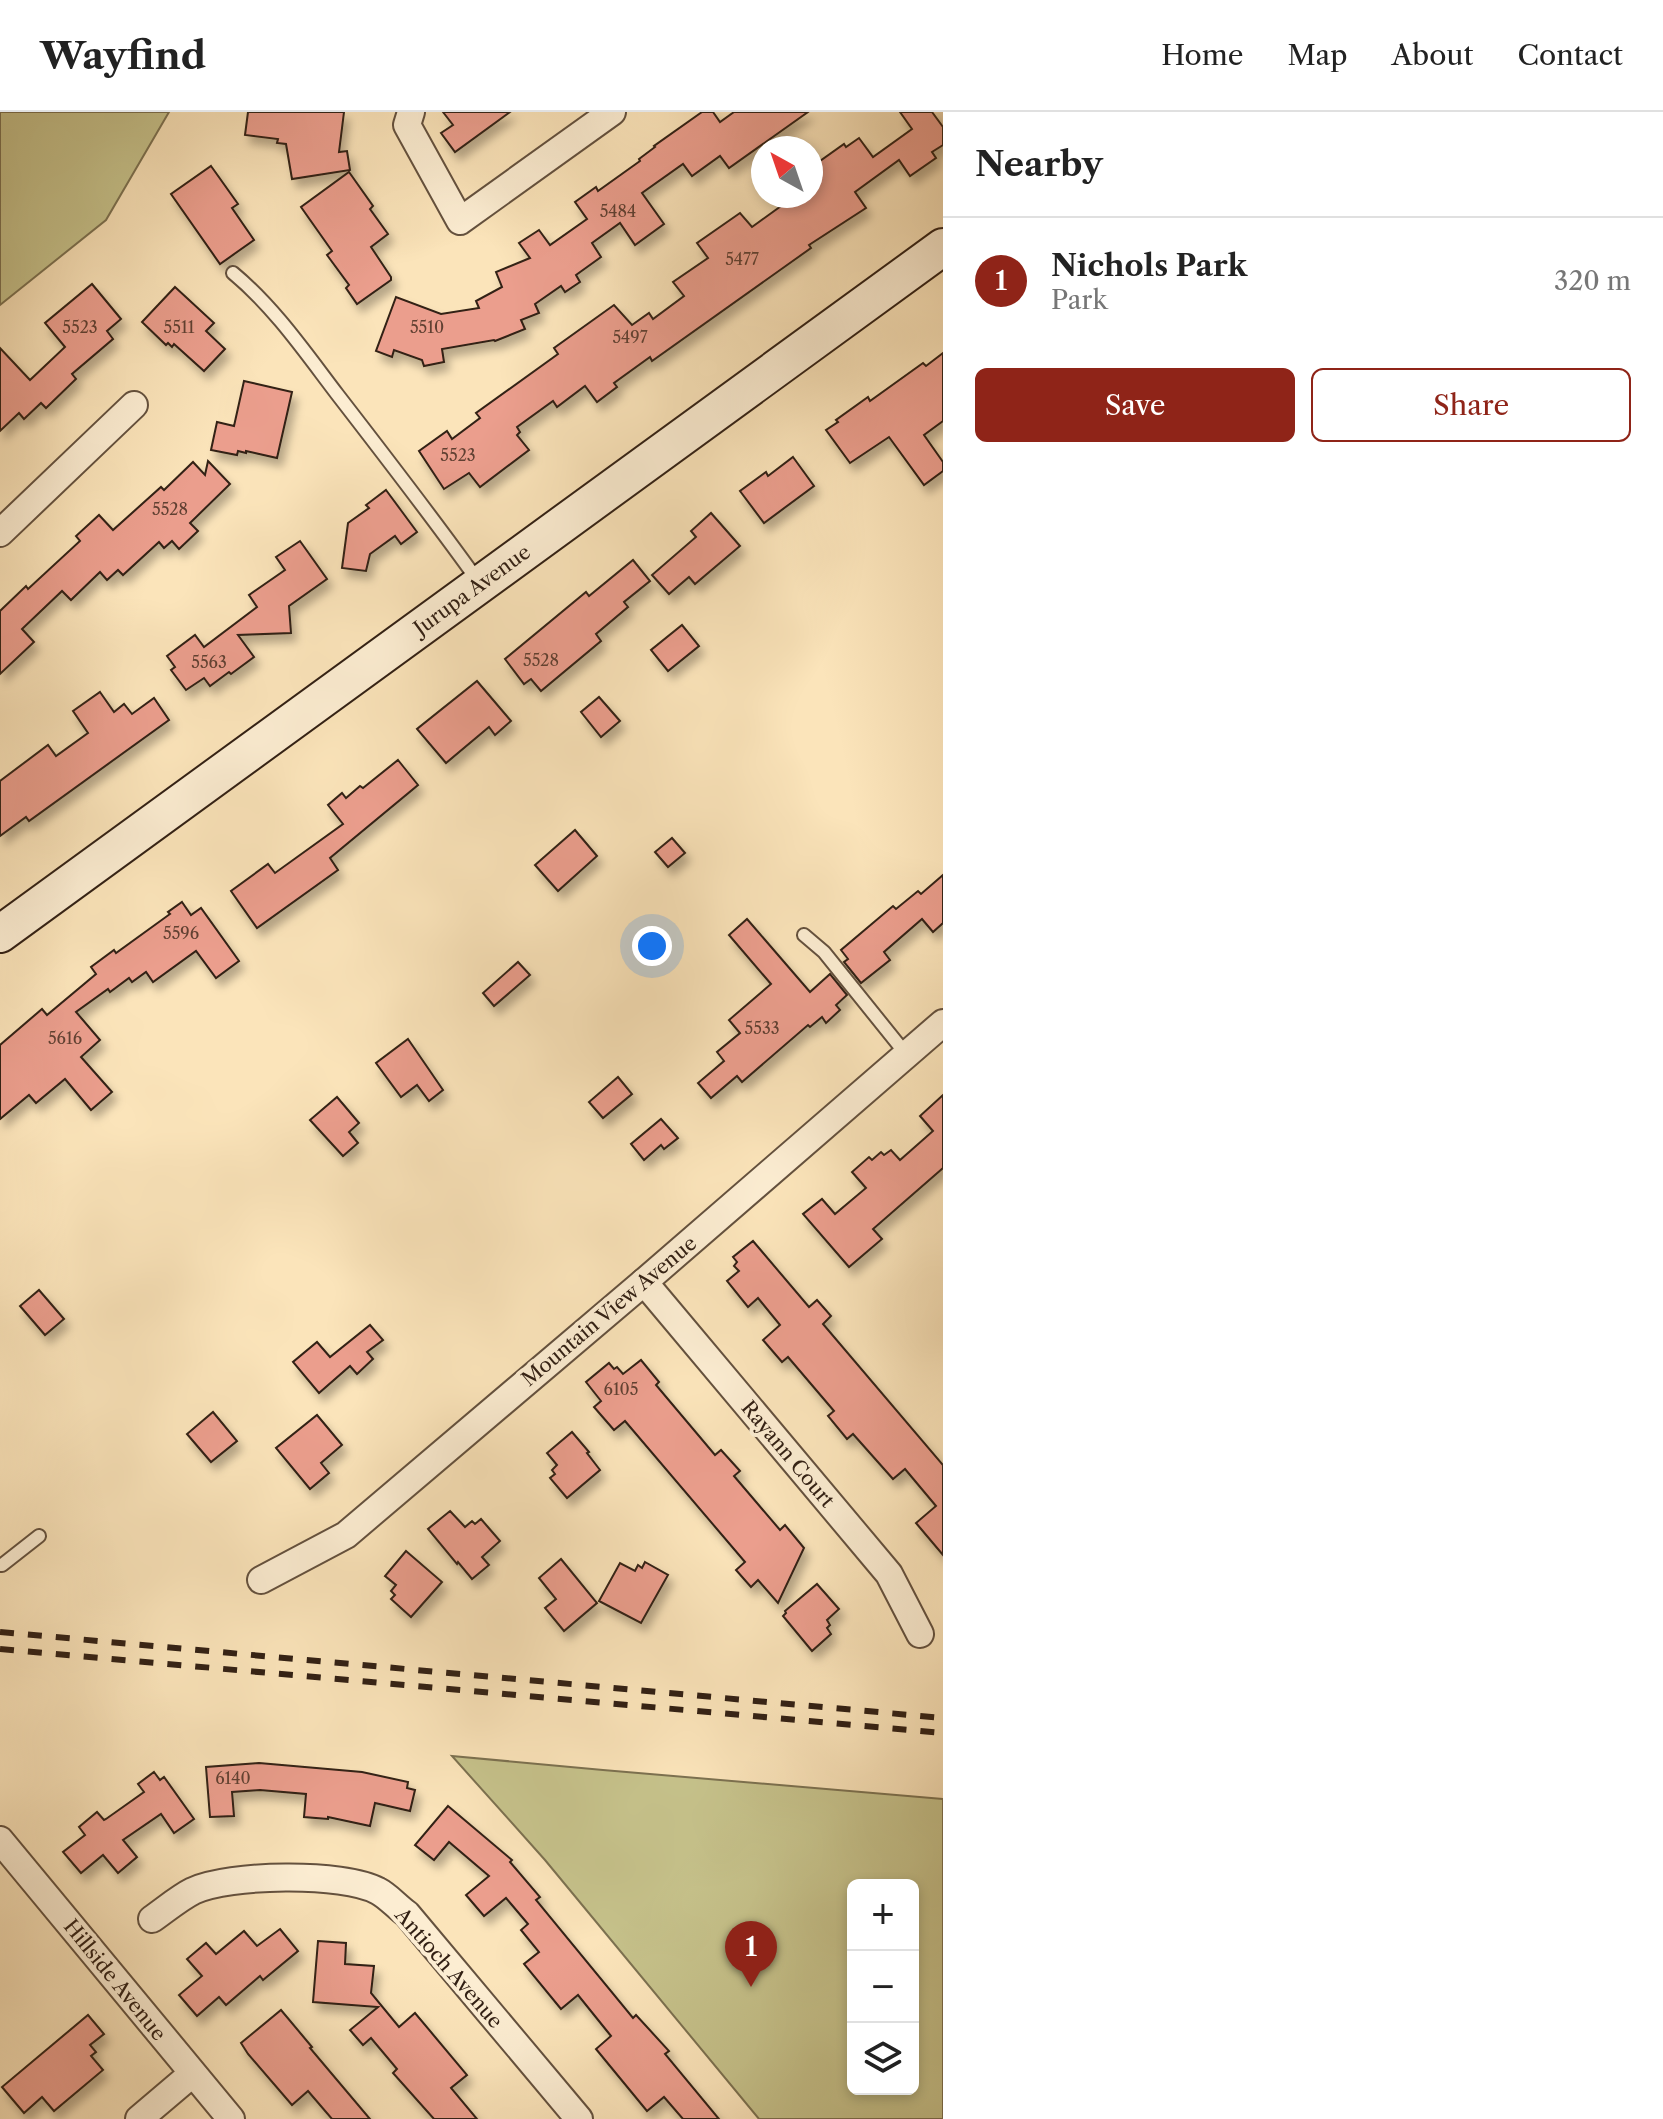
<!DOCTYPE html>
<meta charset="utf-8">
<style>
:root{--surface:#fff;--page:#f6f6f6;--text:#222;--muted:#767676;--line:#e0e0e0;--accent:#8f2418}
body{margin:0;font-family:"Libre Caslon Text",serif;background:var(--page);color:var(--text)}
.controls{position:absolute;right:24px;bottom:24px;display:grid;overflow:hidden;border-radius:12px;box-shadow:0 4px 12px #0003}
.controls button{width:72px;height:72px;display:grid;place-items:center;padding:0;border:0;border-bottom:2px solid var(--line);background:var(--surface);color:var(--text);font:40px sans-serif}
.compass{position:absolute;left:751px;top:24px;width:72px;height:72px;border-radius:50%;background:var(--surface);box-shadow:0 4px 12px #0003;rotate:320deg}
.you{position:absolute;left:652px;top:834px;width:28px;height:28px;margin:-20px;border:6px solid #fff;border-radius:50%;background:#1a73e8;box-shadow:0 0 0 12px #1a73e833}
.badge{display:grid;place-items:center;width:52px;height:52px;border-radius:50%;background:var(--accent);color:#fff;font-size:26px;font-weight:700}
.pin{position:absolute;translate:-50% -66px;filter:drop-shadow(0 2px 4px #0008)}
.pin::after{content:'';position:absolute;top:42px;width:28px;height:24px;background:inherit;clip-path:polygon(0 0,100% 0,50% 100%)}
.list{margin:0;padding:0;list-style:none}
h2{display:flex;justify-content:space-between;align-items:center;height:104px;margin:0;padding:0 32px;font-size:34px}
h2 small{font-size:26px;font-weight:400;color:var(--muted)}
.list li{display:grid;grid-template-columns:52px 1fr auto;gap:24px;align-items:center;box-sizing:border-box;height:128px;padding:0 32px;border-top:2px solid var(--line)}
.list b{display:block;font-size:30px;white-space:nowrap}
.list p{margin:0;font-size:26px;white-space:nowrap;color:var(--muted)}
.list em{font-size:26px;font-style:normal;color:var(--muted)}
.actions{display:flex;gap:16px;padding:24px 32px}
.actions a{flex:1;padding:18px 0;border:2px solid var(--accent);border-radius:12px;text-align:center;font-size:28px;color:var(--accent)}
.actions .main{background:var(--accent);color:#fff}
.icon{flex:none;width:44px;height:44px;fill:none;stroke:currentColor;stroke-width:2;stroke-linecap:round;stroke-linejoin:round}
.map{position:relative;flex:none;width:943px;height:2007px;overflow:hidden}
header{display:flex;align-items:center;gap:48px;box-sizing:border-box;height:112px;padding:0 40px;background:var(--surface);border-bottom:2px solid var(--line)}
header strong{font-size:38px}
nav{display:flex;gap:44px;margin-inline-start:auto;font-size:28px}
main{display:flex}
aside{flex:1;background:var(--surface)}
.map>svg:first-child{display:block}
</style>
<header>
<strong>Wayfind</strong>
<nav><a>Home</a><a>Map</a><a>About</a><a>Contact</a></nav>
</header>
<main>
<div class="map">
<svg width="943" height="2007" viewBox="0 0 943 2007">
<defs>
<filter id="shadow"><feDropShadow dx="5" dy="8" stdDeviation="4" flood-color="#0004"/></filter>
</defs>
<rect width="100%" height="100%" fill="#fbe4ba"/>
<filter id="stains"><feTurbulence type="fractalNoise" baseFrequency=".0025" numOctaves="4"/><feColorMatrix values="0 0 0 0 .2 0 0 0 0 .09 0 0 0 0 .02 0 0 0 .5 -.17"/></filter>
<radialGradient id="worn" r=".72"><stop offset=".6" stop-color="#630" stop-opacity="0"/><stop offset="1" stop-color="#630" stop-opacity=".3"/></radialGradient>
<!-- green -->
<g fill="#c6c28b" stroke="#7c7150" stroke-width="2" fill-rule="evenodd">
<polygon points="0,0 169,0 106,108 0,193"/>
<path d="M452 1644 603 1658 943 1687V2007H759L545 1748ZM913 1773V1977H853V1773Z"/>
</g>
<!-- building -->
<g fill="#eb9e8d" stroke="#322014" stroke-width="2" filter="url(#shadow)">
<polygon points="248,0 344,0 339,40 347,39 350,58 292,67 286,32 277,31 278,27 245,23"/>
<polygon points="443,0 510,0 455,40 441,21 453,13"/>
<polygon points="702,0 713,0 720,10 734,0 808,0 729,56 720,44 692,64 683,52 642,81 664,112 635,133 620,111 592,131 601,145 576,163 580,170 565,180 561,174 535,192 539,201 521,208 525,217 495,229 494,228 442,237 444,250 424,254 422,248 394,238 392,245 376,239 396,185 441,202 479,196 476,189 502,175 496,160 530,146 519,131 539,118 550,133 587,107 575,90 596,75 598,79 640,49 639,47 655,35 654,34"/>
<polygon points="900,0 932,0 943,15 943,33 932,40 936,46 910,64 899,48 855,80 866,96 809,133 811,136 652,249 650,245 614,271 617,275 597,290 585,274 557,295 553,289 517,315 520,320 517,323 529,338 480,375 469,361 444,377 419,339 447,319 452,327 480,306 476,301 558,242 554,236 614,193 632,213 649,201 653,207 684,184 673,170 708,146 697,131 740,101 752,115 795,84 811,84 811,73 821,65 813,54 844,32 846,35 859,26 873,45 912,17"/>
<polygon points="211,54 238,92 232,96 254,128 220,152 171,82"/>
<polygon points="349,60 373,94 370,97 388,122 371,135 391,165 391,168 357,192 346,176 349,173 327,143 332,139 301,95"/>
<polygon points="92,172 121,207 107,219 113,227 72,262 76,267 46,296 41,291 24,307 19,301 0,319 0,236 30,268 65,235 45,211"/>
<polygon points="175,175 214,211 206,219 225,237 204,259 174,232 172,235 168,231 166,233 142,210"/>
<polygon points="943,241 943,309 924,323 943,350 943,359 924,373 889,325 850,351 826,318 838,310 836,308 868,285 870,289 923,251 926,254"/>
<polygon points="244,269 292,280 277,346 246,339 246,341 238,339 237,343 211,338 217,310 234,314"/>
<polygon points="793,345 814,374 764,411 740,379 766,360 768,364"/>
<polygon points="208,349 230,372 190,411 198,419 179,437 172,429 164,436 159,430 123,463 118,458 107,468 100,460 71,488 62,479 22,517 34,530 0,562 0,499 26,474 28,477 80,429 76,424 99,403 113,418 161,375 164,378 193,350 205,363"/>
<polygon points="386,378 417,420 401,432 395,424 370,442 366,459 342,456 348,411 369,396 366,393"/>
<polygon points="711,401 740,434 695,472 689,465 669,482 652,463 696,425 691,419"/>
<polygon points="300,429 327,467 289,494 291,521 238,523 254,545 231,562 229,560 210,574 204,566 186,578 171,558 175,555 167,544 195,523 204,535 257,495 249,483 285,458 276,445"/>
<polygon points="633,448 650,469 624,490 628,495 596,522 601,529 541,579 531,567 524,572 505,547 586,480 589,484"/>
<polygon points="682,513 699,534 668,559 651,538"/>
<polygon points="477,569 511,609 495,623 489,615 446,651 417,617"/>
<polygon points="100,580 114,600 124,592 132,602 154,586 169,608 29,709 26,705 0,724 0,669 48,633 56,644 88,621 73,599"/>
<polygon points="599,585 620,609 601,625 581,600"/>
<polygon points="398,648 418,673 330,746 338,758 257,816 231,779 268,752 275,761 343,712 328,693 342,681 346,686 360,674 363,676"/>
<polygon points="575,718 597,744 558,779 535,753"/>
<polygon points="672,726 685,741 668,755 655,740"/>
<polygon points="943,763 943,811 933,820 922,807 884,840 890,848 861,871 844,850 848,847 841,838 893,794 896,797 918,779 921,782"/>
<polygon points="182,790 191,803 201,796 239,849 216,866 196,839 153,870 146,860 132,870 129,866 110,880 108,877 76,900 100,928 81,945 112,980 91,998 65,967 36,991 29,983 0,1007 0,933 42,897 47,903 96,862 91,855 114,838 116,841 170,802 168,800"/>
<polygon points="747,807 810,880 830,862 847,883 836,893 840,898 826,911 822,905 810,915 808,913 742,970 737,964 711,986 698,971 724,949 717,940 740,921 729,908 771,872 729,823"/>
<polygon points="518,850 530,863 494,894 483,881"/>
<polygon points="408,927 443,978 429,989 417,973 401,985 376,951"/>
<polygon points="618,965 632,982 603,1006 589,990"/>
<polygon points="943,983 943,1056 873,1117 882,1127 849,1155 803,1102 822,1087 835,1102 866,1076 852,1060 869,1045 872,1048 881,1040 884,1043 891,1038 900,1048 933,1019 920,1004"/>
<polygon points="337,985 359,1011 349,1020 358,1031 343,1044 310,1008"/>
<polygon points="661,1007 678,1026 664,1037 661,1033 644,1048 631,1032"/>
<polygon points="753,1129 809,1195 817,1188 831,1204 823,1212 943,1353 943,1443 916,1411 936,1394 905,1357 893,1367 853,1322 847,1327 828,1304 834,1299 788,1245 782,1250 763,1228 780,1213 758,1186 748,1195 727,1169 739,1159 734,1154 737,1150 733,1145"/>
<polygon points="39,1178 64,1207 45,1223 20,1194"/>
<polygon points="370,1213 383,1228 367,1240 373,1247 357,1262 350,1254 319,1281 293,1250 317,1230 330,1245"/>
<polygon points="641,1248 659,1270 656,1273 715,1343 721,1338 740,1359 734,1364 780,1418 785,1413 804,1436 778,1491 758,1468 751,1475 736,1458 745,1450 625,1309 614,1318 594,1295 601,1289 586,1270 609,1251 614,1257 617,1255 623,1262"/>
<polygon points="213,1300 237,1329 211,1350 187,1322"/>
<polygon points="317,1303 342,1333 321,1351 329,1361 310,1377 276,1336"/>
<polygon points="572,1320 589,1340 587,1341 600,1358 567,1386 550,1366 555,1362 552,1358 557,1353 547,1341"/>
<polygon points="450,1399 465,1415 472,1409 475,1412 481,1407 500,1429 482,1445 489,1453 472,1467 458,1450 457,1452 428,1417"/>
<polygon points="406,1439 442,1470 411,1505 391,1487 395,1483 391,1479 396,1473 385,1464"/>
<polygon points="561,1447 597,1491 564,1519 545,1496 556,1487 539,1466"/>
<polygon points="645,1450 668,1463 641,1511 599,1489 620,1451 635,1459 638,1453 642,1456"/>
<polygon points="817,1472 839,1497 827,1508 830,1513 827,1516 831,1522 812,1539 783,1504 786,1501 785,1499"/>
<polygon points="259,1651 362,1660 408,1670 407,1676 415,1678 410,1699 375,1691 370,1714 328,1705 328,1707 304,1705 306,1682 260,1678 232,1680 234,1704 210,1705 206,1655"/>
<polygon points="154,1660 160,1668 164,1665 194,1707 174,1721 161,1702 123,1728 137,1745 118,1761 103,1743 81,1761 63,1740 85,1723 79,1715 97,1700 104,1708 106,1707 144,1680 138,1672"/>
<polygon points="448,1694 512,1748 510,1750 540,1785 536,1788 633,1906 636,1903 669,1939 665,1942 719,2007 683,2007 664,1985 647,1999 596,1937 611,1924 578,1883 561,1897 524,1852 539,1840 521,1818 528,1812 506,1786 484,1804 466,1783 489,1764 449,1730 434,1748 415,1733"/>
<polygon points="280,1817 298,1839 263,1868 260,1864 226,1893 219,1885 197,1904 179,1883 202,1864 187,1847 206,1831 216,1842 244,1819 257,1834"/>
<polygon points="318,1829 346,1831 345,1852 374,1854 371,1881 399,1915 415,1901 467,1963 451,1976 477,2007 434,2007 393,1961 397,1957 371,1926 363,1933 350,1918 378,1895 313,1890"/>
<polygon points="281,1898 312,1935 310,1936 370,2007 332,2007 308,1979 292,1993 248,1942 241,1931"/>
<polygon points="88,1903 104,1922 90,1933 96,1940 91,1944 103,1958 54,1999 42,1985 24,2001 2,1975"/>
</g>
<g fill="none" stroke-linecap="round" stroke-linejoin="round">
<!-- service casing -->
<g stroke="#64513e" stroke-width="16">
<g id="service">
<path d="M233 161C274 195 305 240 337 282 385 344 433 406 478 469"/>
<polyline points="804,823 824,840 906,942"/>
<polyline points="0,1453 2,1453 39,1424"/>
</g>
</g>
<!-- minor casing -->
<g stroke="#64513e" stroke-width="30">
<g id="minor">
<polyline points="411,0 407,13 460,109 612,0"/>
<polyline points="0,421 134,293"/>
<polyline points="644,1170 889,1462 920,1522"/>
<polyline points="261,1468 346,1423 644,1170 943,911"/>
<polyline points="0,1728 231,2007"/>
<path d="M152 1807C165 1798 179 1786 193 1779 229 1762 343 1760 378 1779 388 1784 397 1795 407 1802L579 2007"/>
<polyline points="139,2007 192,1962"/>
</g>
</g>
<!-- secondary casing -->
<g stroke="#322014" stroke-width="40">
<polyline id="secondary" points="0,822 943,135"/>
</g>
<!-- service -->
<use href="#service" stroke="#fcedd2" stroke-width="12"/>
<!-- minor -->
<use href="#minor" stroke="#fcedd2" stroke-width="26"/>
<!-- secondary -->
<use href="#secondary" stroke="#fcedd2" stroke-width="36"/>
<!-- rail -->
<g stroke="#322014" stroke-width="6" stroke-dasharray="14 14" stroke-linecap="butt">
<polyline points="0,1520 943,1606"/>
<polyline points="0,1537 943,1621"/>
</g>
</g>
<g text-anchor="middle" dominant-baseline="central" stroke-width="8" stroke-linejoin="round" paint-order="stroke">
<!-- number labels -->
<g font-size="16" fill="#604032">
<text x="618" y="99">5484</text>
<text x="742" y="147">5477</text>
<text x="80" y="215">5523</text>
<text x="179" y="215">5511</text>
<text x="427" y="215">5510</text>
<text x="630" y="225">5497</text>
<text x="458" y="343">5523</text>
<text x="170" y="397">5528</text>
<text x="541" y="548">5528</text>
<text x="209" y="550">5563</text>
<text x="181" y="821">5596</text>
<text x="762" y="916">5533</text>
<text x="65" y="926">5616</text>
<text x="621" y="1277">6105</text>
<text x="233" y="1666">6140</text>
</g>
<!-- street labels -->
<g font-size="20" fill="#322014" stroke="#fcedd2">
<text transform="translate(472 478) rotate(-36)">Jurupa Avenue</text>
<text transform="translate(609 1199) rotate(-40)">Mountain View Avenue</text>
<text transform="translate(788 1342) rotate(50)">Rayann Court</text>
<text transform="translate(449 1856) rotate(49)">Antioch Avenue</text>
<text transform="translate(115 1868) rotate(51)">Hillside Avenue</text>
</g>
</g>
<rect width="100%" height="100%" filter="url(#stains)"/>
<rect width="100%" height="100%" fill="url(#worn)"/>
</svg>
<div class="controls">
<button>+</button>
<button>−</button>
<button><svg class="icon" aria-label="layers" viewBox="0 0 24 24"><path d="M12 4l9 5-9 5-9-5zM3 14l9 5 9-5"/></svg></button>
</div>
<svg class="compass" viewBox="-18 -18 36 36"><path d="M0-13l5 13h-10z" fill="#e53935"/><path d="M0 13l5-13h-10z" fill="#767676"/></svg>
<div class="you"></div>
<div class="pin badge" style="left:751px;top:1875px">1</div>
</div>
<aside>
<h2>Nearby<small></small></h2>
<ul class="list">
<li><span class="badge">1</span><div><b>Nichols Park</b><p>Park</p></div><em>320 m</em></li>
</ul>
<div class="actions"><a class="main">Save</a><a>Share</a></div>
</aside>
</main>
